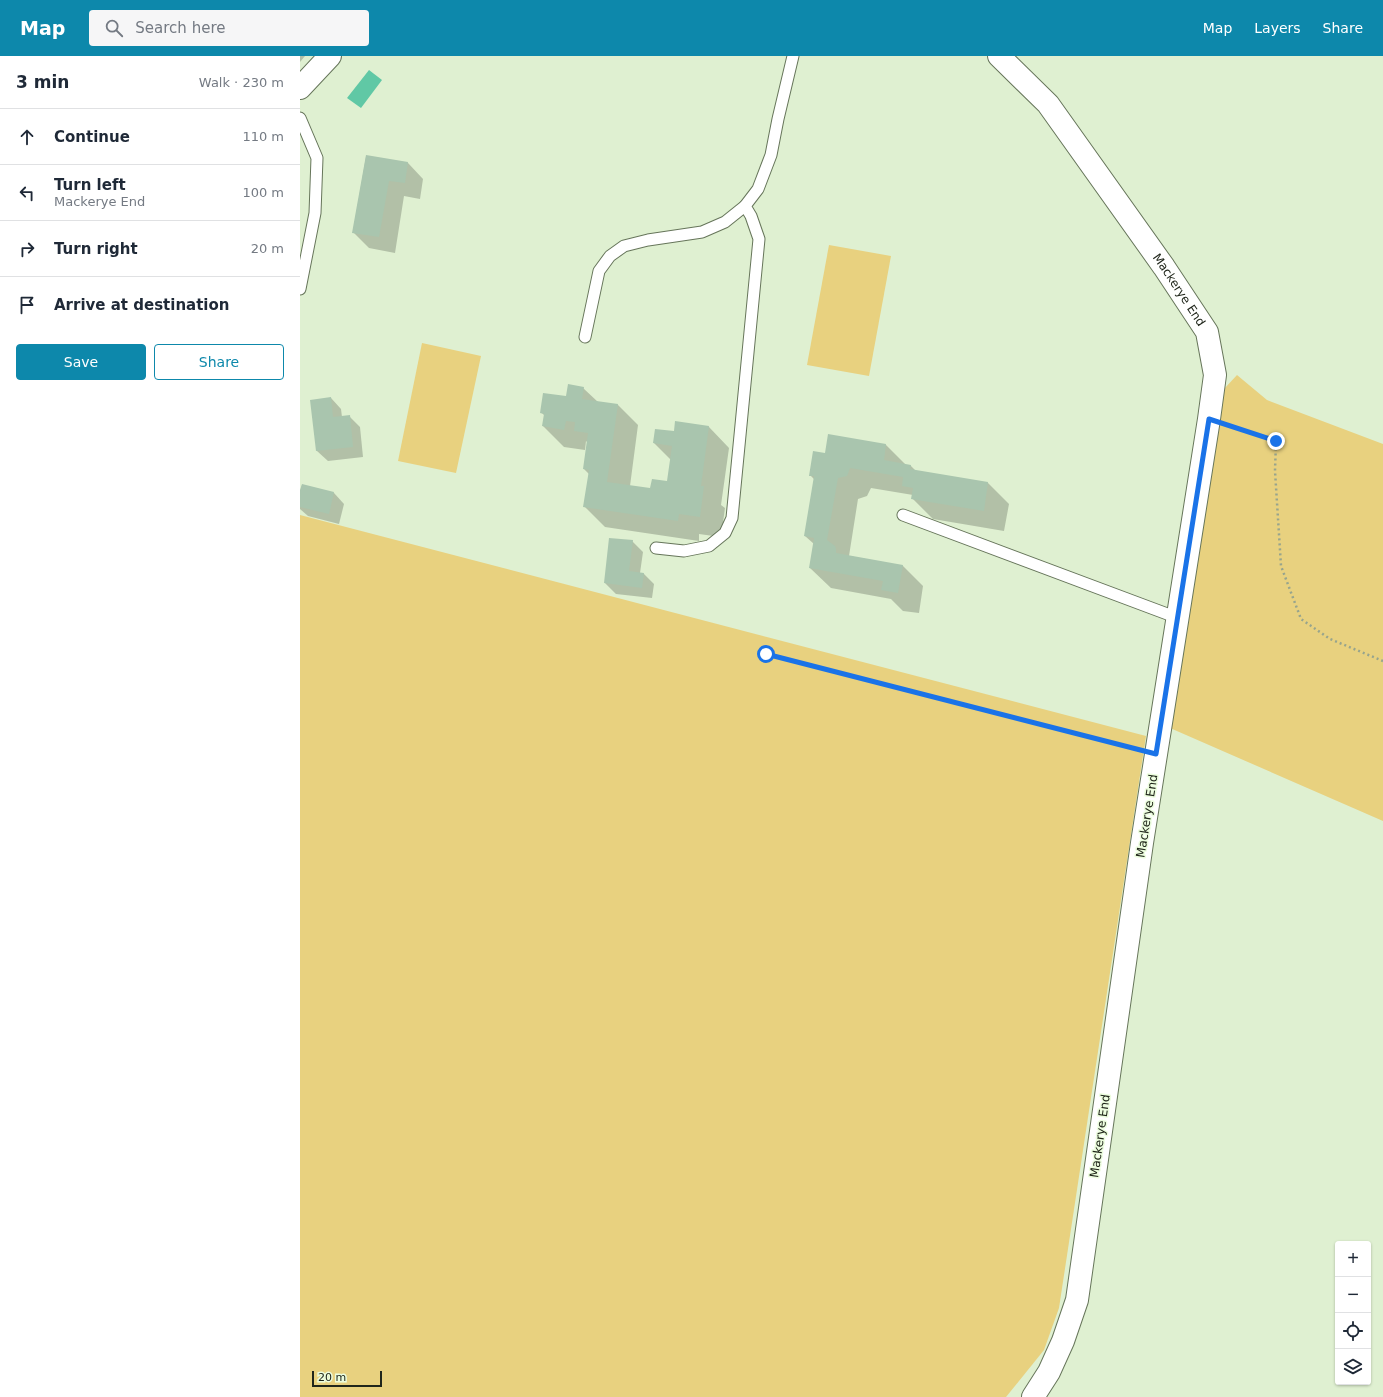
<!DOCTYPE html>
<meta charset="utf-8">
<style>
:root{--surface:#fff;--page:#f6f6f7;--text:#1f2937;--muted:#747a83;--line:#e0e1e3;--accent:#0d88ab}
body{margin:0;font-family:"DejaVu Sans",sans-serif;background:var(--page);color:var(--text)}
.controls{position:absolute;right:12px;bottom:12px;display:grid;overflow:hidden;border-radius:4px;box-shadow:0 1px 3px #0004}
.controls button{width:36px;height:36px;display:grid;place-items:center;padding:0;border:0;border-bottom:1px solid var(--line);background:var(--surface);color:var(--text);font:20px sans-serif}
.scale{position:absolute;left:12px;bottom:10px;width:70px;box-sizing:border-box;padding-left:4px;border:2px solid #20261b;border-top:0;font-size:11px;line-height:14px;white-space:nowrap;color:#20261b;-webkit-text-stroke:3px #ecfdde;paint-order:stroke}
.stop{position:absolute;width:12px;height:12px;margin:-9px;border:3px solid #1a73e8;border-radius:50%;background:#fff}
.stop.end{background:#1a73e8;border-color:#fff;box-shadow:0 1px 4px #0008}
.list{margin:0;padding:0;list-style:none}
h2{display:flex;justify-content:space-between;align-items:center;height:52px;margin:0;padding:0 16px;font-size:17px}
h2 small{font-size:13px;font-weight:400;color:var(--muted)}
.list li{display:grid;grid-template-columns:26px 1fr auto;gap:12px;align-items:center;box-sizing:border-box;height:56px;padding:0 16px;border-top:1px solid var(--line)}
.list b{display:block;font-size:15px;white-space:nowrap}
.list p{margin:0;font-size:13px;white-space:nowrap;color:var(--muted)}
.list em{font-size:13px;font-style:normal;color:var(--muted)}
.actions{display:flex;gap:8px;padding:12px 16px}
.actions a{flex:1;padding:9px 0;border:1px solid var(--accent);border-radius:4px;text-align:center;font-size:14px;color:var(--accent)}
.actions .main{background:var(--accent);color:#fff}
.icon{flex:none;width:22px;height:22px;fill:none;stroke:currentColor;stroke-width:2;stroke-linecap:round;stroke-linejoin:round}
.map{position:relative;flex:none;width:1083px;height:1341px;overflow:hidden}
header{display:flex;align-items:center;gap:24px;box-sizing:border-box;height:56px;padding:0 20px;background:var(--accent);color:#fff}
header strong{font-size:19px}
nav{display:flex;gap:22px;margin-inline-start:auto;font-size:14px}
.search{width:280px;height:36px;background:var(--page);display:flex;align-items:center;gap:10px;box-sizing:border-box;padding:0 14px;border-radius:4px;color:var(--muted);font-size:15px}
main{display:flex}
aside{flex:1;background:var(--surface)}
.map>svg:first-child{display:block}
</style>
<header>
<strong>Map</strong>
<div class="search"><svg class="icon" aria-label="search" viewBox="0 0 24 24"><circle cx="10" cy="10" r="6"/><path d="M15 15l6 6"/></svg>Search here</div>
<nav><a>Map</a><a>Layers</a><a>Share</a></nav>
</header>
<main>
<aside>
<h2>3 min<small>Walk · 230 m</small></h2>
<ul class="list">
<li><svg class="icon" aria-label="ahead" viewBox="0 0 24 24"><path d="M12 20V5M6 11l6-6 6 6"/></svg><div><b>Continue</b></div><em>110 m</em></li>
<li><svg class="icon" aria-label="left" viewBox="0 0 24 24"><path d="M17 20v-9H6M10 6l-5 5 5 5"/></svg><div><b>Turn left</b><p>Mackerye End</p></div><em>100 m</em></li>
<li><svg class="icon" aria-label="right" viewBox="0 0 24 24"><path d="M7 20v-9h11M14 6l5 5-5 5"/></svg><div><b>Turn right</b></div><em>20 m</em></li>
<li><svg class="icon" aria-label="arrive" viewBox="0 0 24 24"><path d="M6 21V4h12l-3 4 3 4H6"/></svg><div><b>Arrive at destination</b></div></li>
</ul>
<div class="actions"><a class="main">Save</a><a>Share</a></div>
</aside>
<div class="map">
<svg width="1083" height="1341" viewBox="0 0 1083 1341">
<rect width="100%" height="100%" fill="#dff0d1"/>
<!-- green -->
<g fill="#e8d17f">
<polygon points="529,189 591,200 569,320 507,309"/>
<polygon points="122,287 181,300 156,417 98,405"/>
<polygon points="937,319 967,344 1083,388 1083,765 870,672 924,333"/>
<polygon points="0,459 846,680 759,1252 744,1294 706,1341 0,1341"/>
</g>
<!-- water -->
<polygon fill="#60c8a5" points="69,14 82,24 61,52 47,42"/>
<!-- shadow -->
<g fill="#0003">
<polygon points="0,0 5,0 0,6"/>
<polygon points="66,101 108,107 123,123 120,143 104,140 95,197 69,192 53,176"/>
<polygon points="283,332 298,346 318,349 338,369 330,430 351,433 368,426 371,404 354,387 374,377 409,371 429,392 421,449 425,452 421,481 399,478 399,485 305,471 285,451 289,418 284,413 288,387 286,385 285,394 264,391 243,370 245,360 242,357"/>
<polygon points="31,342 41,353 42,361 49,360 60,371 63,401 28,405 17,395 11,345"/>
<polygon points="586,389 606,409 610,409 616,415 688,427 709,448 704,475 633,463 612,442 613,439 571,432 567,440 558,443 549,500 603,510 623,530 619,557 603,555 591,543 531,532 510,512 514,488 505,480 515,424 510,419 526,398"/>
<polygon points="2,429 34,437 44,448 39,468 8,460 0,453 0,438"/>
<polygon points="332,485 343,496 340,517 344,518 354,528 352,542 316,538 305,527"/>
</g>
<!-- building -->
<g fill="#a9c5ae">
<polygon points="66,99 108,106 105,127 89,125 79,181 52,177"/>
<polygon points="268,328 284,331 282,343 318,348 307,426 350,432 352,423 367,425 372,390 353,387 355,373 374,375 375,365 409,370 401,430 404,430 400,461 379,458 378,465 283,451 289,414 283,413 288,377 274,375 275,366 266,365 264,374 242,370 244,358 240,357 243,337 266,340"/>
<polygon points="31,341 33,361 50,359 53,391 16,395 10,344"/>
<polygon points="528,378 586,388 584,404 611,409 610,413 688,426 684,455 611,443 613,432 602,430 603,421 550,412 547,420 538,422 527,484 535,490 536,493 536,497 603,509 598,537 581,534 583,525 509,512 514,482 504,480 514,420 509,420 513,395 525,397"/>
<polygon points="2,428 34,436 29,458 0,451 0,434"/>
<polygon points="309,482 333,484 329,515 344,517 342,532 304,527"/>
</g>
<g fill="none" stroke-linecap="round" stroke-linejoin="round">
<!-- lane casing -->
<g stroke="#66755a" stroke-width="13">
<g id="lane">
<polyline points="0,62 17,102 15,157 0,233"/>
<polyline points="285,281 299,215 310,200 324,190 348,184 402,176 425,166 445,150"/>
<polyline points="603,459 878,562"/>
<polyline points="356,492 384,495 409,490 425,477 432,462 459,183 451,160 445,150 458,133 471,99 478,63 493,0"/>
</g>
</g>
<!-- street casing -->
<g stroke="#66755a" stroke-width="24">
<g id="street">
<path id="s1" d="M699 0 748 48 864 211 907 276 915 319 909 363 842 787 777 1244 763 1285 749 1316 733 1341"/>
<polyline points="0,32 30,0"/>
</g>
</g>
<!-- path -->
<g stroke="#97a48d" stroke-width="2.5" stroke-dasharray="2 3" stroke-linecap="butt">
<polyline points="931,370 976,385 975,415 981,510 1001,563 1030,583 1083,605"/>
<polyline points="465,598 834,692"/>
</g>
<!-- lane -->
<use href="#lane" stroke="#fff" stroke-width="11"/>
<!-- street -->
<use href="#street" stroke="#fff" stroke-width="22"/>
</g>
<g fill="none" stroke-linecap="round" stroke-linejoin="round">
<!-- route -->
<polyline stroke="#1a73e8" stroke-width="5" points="466,598 856,698 909,363 976,385"/>
</g>
<g text-anchor="middle" dominant-baseline="central" stroke-width="3" stroke-linejoin="round" paint-order="stroke">
<!-- street labels -->
<g font-size="12" fill="#20261b" stroke="#ecfdde">
<text stroke="none"><textPath href="#s1" startOffset="296">Mackerye End</textPath></text>
<text transform="translate(847 760) rotate(-81)">Mackerye End</text>
<text transform="translate(800 1080) rotate(-82)">Mackerye End</text>
</g>
</g>
</svg>
<div class="controls">
<button>+</button>
<button>−</button>
<button><svg class="icon" aria-label="locate" viewBox="0 0 24 24"><circle cx="12" cy="12" r="6"/><path d="M12 2v4M12 18v4M2 12h4M18 12h4"/></svg></button>
<button><svg class="icon" aria-label="layers" viewBox="0 0 24 24"><path d="M12 4l9 5-9 5-9-5zM3 14l9 5 9-5"/></svg></button>
</div>
<div class="scale">20 m</div>
<div class="stop" style="left:466px;top:598px"></div>
<div class="stop end" style="left:976px;top:385px"></div>
</div>
</main>
